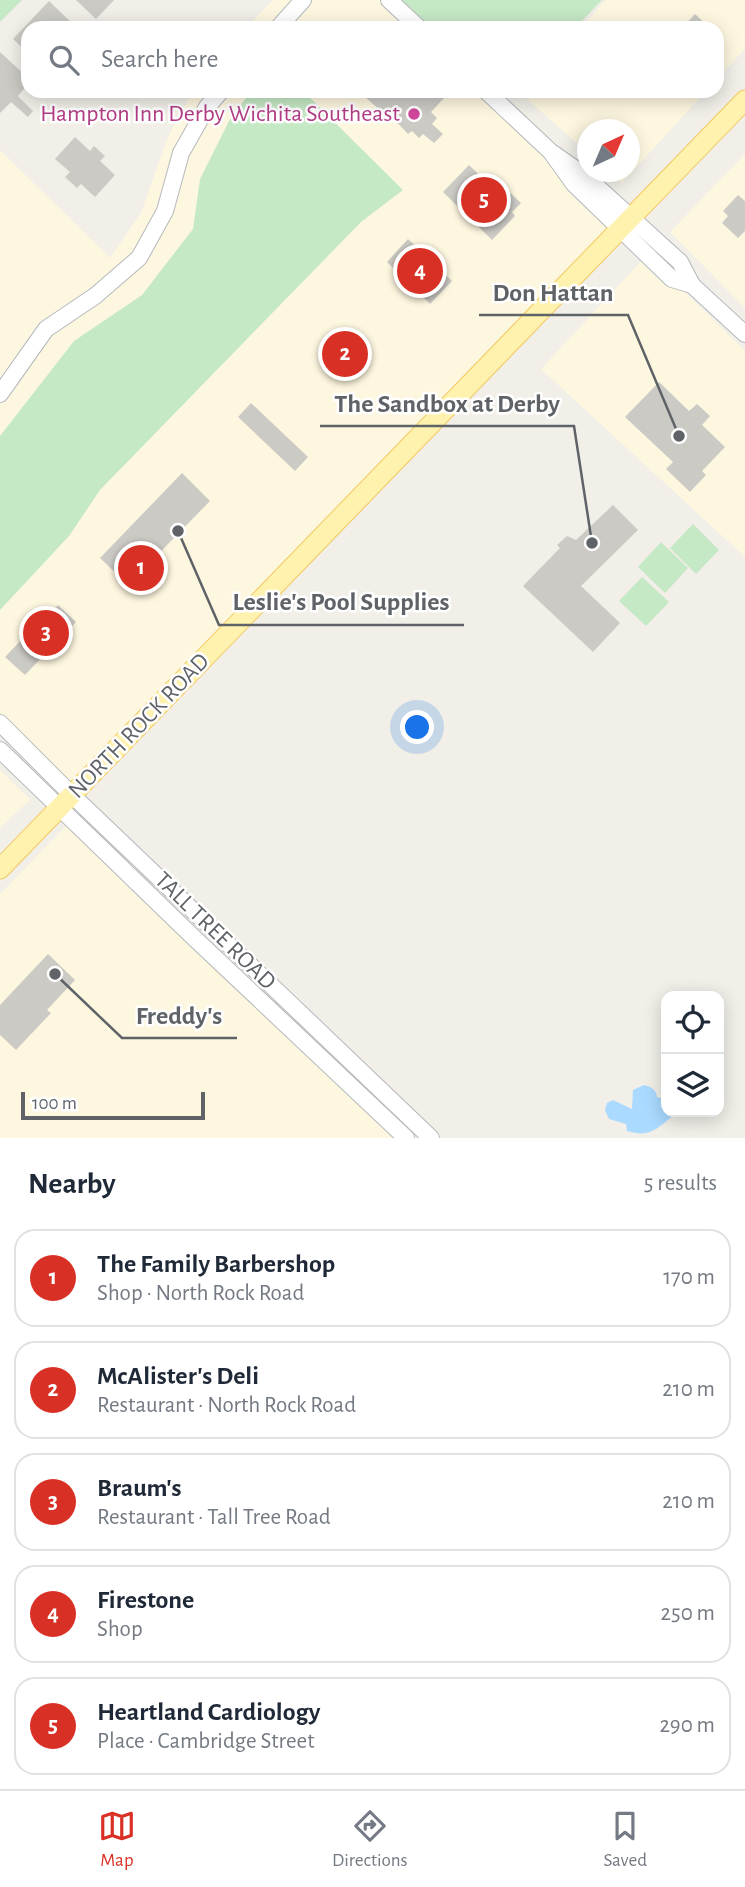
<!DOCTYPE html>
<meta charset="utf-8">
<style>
:root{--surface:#fff;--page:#f2f2f3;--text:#1f2937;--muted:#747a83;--line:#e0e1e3;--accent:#d93025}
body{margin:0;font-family:"Alegreya Sans",sans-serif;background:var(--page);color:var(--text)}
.controls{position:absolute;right:21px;bottom:21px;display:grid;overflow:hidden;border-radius:14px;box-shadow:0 4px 18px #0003}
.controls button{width:63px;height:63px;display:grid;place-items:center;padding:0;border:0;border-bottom:2px solid var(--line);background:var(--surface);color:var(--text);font:35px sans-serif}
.compass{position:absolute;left:577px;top:119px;width:63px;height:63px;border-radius:50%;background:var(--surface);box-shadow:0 4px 18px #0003;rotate:44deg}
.scale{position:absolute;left:21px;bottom:18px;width:184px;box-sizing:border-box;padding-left:7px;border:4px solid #5f6368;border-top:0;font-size:19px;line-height:24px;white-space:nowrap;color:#5f6368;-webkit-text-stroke:5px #fff;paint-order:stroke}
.you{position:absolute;left:418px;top:728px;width:24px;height:24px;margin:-18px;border:5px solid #fff;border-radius:50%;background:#1a73e8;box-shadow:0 0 0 10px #1a73e833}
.badge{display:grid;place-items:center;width:46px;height:46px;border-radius:50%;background:var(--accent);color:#fff;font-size:23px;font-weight:700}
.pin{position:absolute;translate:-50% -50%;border:4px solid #fff;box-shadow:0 2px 7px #0006}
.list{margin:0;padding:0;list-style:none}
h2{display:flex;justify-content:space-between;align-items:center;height:91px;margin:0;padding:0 28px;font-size:30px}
h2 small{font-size:23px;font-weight:400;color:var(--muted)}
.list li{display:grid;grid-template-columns:46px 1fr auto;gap:21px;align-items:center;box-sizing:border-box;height:98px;margin:0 14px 14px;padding:0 14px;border:2px solid var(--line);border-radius:21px}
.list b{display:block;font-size:26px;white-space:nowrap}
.list p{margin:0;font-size:23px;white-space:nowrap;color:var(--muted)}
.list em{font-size:23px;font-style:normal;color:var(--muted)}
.icon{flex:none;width:38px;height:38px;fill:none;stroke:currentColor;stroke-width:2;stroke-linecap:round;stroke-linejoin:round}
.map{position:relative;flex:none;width:745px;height:1138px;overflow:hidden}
.search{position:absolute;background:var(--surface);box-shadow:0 4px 18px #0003;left:21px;right:21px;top:21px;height:77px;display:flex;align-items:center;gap:18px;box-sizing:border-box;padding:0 24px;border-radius:21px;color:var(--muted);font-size:26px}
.sheet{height:651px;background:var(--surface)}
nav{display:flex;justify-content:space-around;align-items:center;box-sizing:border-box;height:98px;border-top:2px solid var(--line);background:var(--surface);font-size:19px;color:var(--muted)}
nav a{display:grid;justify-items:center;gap:4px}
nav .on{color:var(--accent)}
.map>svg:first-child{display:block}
</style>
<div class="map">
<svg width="745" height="1138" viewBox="0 0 745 1138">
<rect width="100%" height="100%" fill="#f1efe8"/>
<!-- commercial -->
<g fill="#fef7e0">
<polygon points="273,0 390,0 421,28 246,28"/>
<polygon points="606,0 745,0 745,49 717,79 717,28 580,28"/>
<polygon points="193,91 490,91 630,218 72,795 0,729 0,150 110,258 141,213 168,137"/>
<polygon points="521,91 706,91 622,183 609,172 630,172 630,130 588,130 587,152 520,93"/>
<polygon points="745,154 745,308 670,232"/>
<polygon points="647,255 745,351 745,557 541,369"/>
<polygon points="0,770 30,800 0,828"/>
<polygon points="73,819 397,1138 0,1138 0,894"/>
</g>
<!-- green -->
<g fill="#c5e8c5">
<polygon points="0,0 22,0 0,22"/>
<polygon points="395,0 602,0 575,28 425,28"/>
<polygon points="252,91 303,91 403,190 361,222 100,490 69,536 0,610 0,436 74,341 142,295 193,229 200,179 232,115"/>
<polygon points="693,524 719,550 696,574 670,548"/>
<polygon points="661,542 688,568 665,593 638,567"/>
<polygon points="642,577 669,602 646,626 619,601"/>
</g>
<!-- water -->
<path fill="#aadaff" d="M644 1085C651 1087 656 1089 657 1097L664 1099 666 1112H671L673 1116C656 1129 650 1138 627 1131L626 1124 609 1119 605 1110 607 1103 613 1100 632 1109 633 1090Z"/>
<!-- building -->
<g fill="#cccac5">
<polygon points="76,0 114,0 96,19"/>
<polygon points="49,1 77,28 28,28 28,53 13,39"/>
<polygon points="695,14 710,28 682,28"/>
<polygon points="0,52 28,78 28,84 18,96 33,111 28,117 11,102 0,113"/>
<polygon points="358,91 436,91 444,98 431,112 437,118 432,124 443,134 434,143 423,134 419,138 412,131 408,134 384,109 380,110"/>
<polygon points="75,137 90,151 94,146 105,156 100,161 115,175 95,197 81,184 77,188 65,177 70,172 55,159"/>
<polygon points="469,165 502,197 508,191 521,203 512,212 515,216 492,240 443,192"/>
<polygon points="738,195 745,201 745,231 738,238 722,223 728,216 723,211"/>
<polygon points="408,239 452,281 430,304 387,262"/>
<polygon points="340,333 367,359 350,376 323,350"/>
<polygon points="659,382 689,411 697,404 710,416 702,425 725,447 702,471 706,475 690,492 666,469 673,462 625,417"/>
<polygon points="251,403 308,457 295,471 238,417"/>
<polygon points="182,473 210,501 128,585 100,558"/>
<polygon points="613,505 638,530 581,586 620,623 593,652 523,586 560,548 557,545 567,536 576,540"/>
<polygon points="58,605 76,622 55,644 58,647 48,657 45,654 25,675 5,657 43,617 45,619"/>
<polygon points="48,954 75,980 47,1010 51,1013 16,1050 0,1035 0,1005"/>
</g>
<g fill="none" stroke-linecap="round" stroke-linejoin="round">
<!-- minor casing -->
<g stroke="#b5b8bc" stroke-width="18">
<g id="minor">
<polyline points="389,0 419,28"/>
<polyline points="278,28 303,0"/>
<polyline points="486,91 551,152 584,175 680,262 692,285 672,279 574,184 551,152"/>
<polyline points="692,285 745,334"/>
<polyline points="0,394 46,329 95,296 139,258 165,211 181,153 207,107 221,91"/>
<polyline points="0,723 72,795 431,1138"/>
<polyline points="0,750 191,935 406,1138"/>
</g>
</g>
<!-- major casing -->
<g stroke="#f2c960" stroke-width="21">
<polyline id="major" points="0,869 745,100"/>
</g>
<!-- minor -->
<use href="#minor" stroke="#fff" stroke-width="16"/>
<!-- major -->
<use href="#major" stroke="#fff2af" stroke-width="19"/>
</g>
<!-- markers -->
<circle fill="#d1479c" stroke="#fff" stroke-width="2.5" cx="414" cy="114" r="7"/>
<g text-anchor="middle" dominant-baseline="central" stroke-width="5" stroke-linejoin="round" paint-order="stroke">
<!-- hotel labels -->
<g font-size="24" fill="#b23c85" stroke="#fff" text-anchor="end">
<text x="400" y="114">Hampton Inn Derby Wichita Southeast</text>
</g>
<!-- street labels -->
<g font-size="24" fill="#5f6368" stroke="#fff">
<text transform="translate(139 726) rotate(-46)">NORTH ROCK ROAD</text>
<text transform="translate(215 931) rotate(44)">TALL TREE ROAD</text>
</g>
</g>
<!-- callouts -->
<path fill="none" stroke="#5f6368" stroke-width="2.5" d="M679 436L628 315H479M592 543L574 426H320M178 531L219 625H464M55 974L122 1038H237"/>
<g fill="#5f6368" stroke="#fff" stroke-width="2.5">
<circle cx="679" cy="436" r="7"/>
<circle cx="592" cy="543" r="7"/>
<circle cx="178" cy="531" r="7"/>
<circle cx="55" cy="974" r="7"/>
</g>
<g font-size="26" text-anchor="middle" font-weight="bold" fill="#5f6368" stroke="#fff" stroke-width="5" stroke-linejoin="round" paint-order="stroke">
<text x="553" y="301">Don Hattan</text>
<text x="447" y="412">The Sandbox at Derby</text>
<text x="341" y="610">Leslie's Pool Supplies</text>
<text x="179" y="1024">Freddy's</text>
</g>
</svg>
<div class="controls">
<button><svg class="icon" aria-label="locate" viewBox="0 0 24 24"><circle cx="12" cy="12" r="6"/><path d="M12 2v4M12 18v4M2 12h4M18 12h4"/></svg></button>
<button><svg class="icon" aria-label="layers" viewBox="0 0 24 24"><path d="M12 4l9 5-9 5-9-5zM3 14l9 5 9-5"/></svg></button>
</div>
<svg class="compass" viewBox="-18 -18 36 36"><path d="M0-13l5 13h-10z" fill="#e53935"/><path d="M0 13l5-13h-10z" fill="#747a83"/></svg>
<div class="scale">100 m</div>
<div class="you"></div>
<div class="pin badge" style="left:141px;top:568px">1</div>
<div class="pin badge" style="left:345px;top:354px">2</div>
<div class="pin badge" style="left:46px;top:633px">3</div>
<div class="pin badge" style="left:420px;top:271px">4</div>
<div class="pin badge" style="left:484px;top:200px">5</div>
<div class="search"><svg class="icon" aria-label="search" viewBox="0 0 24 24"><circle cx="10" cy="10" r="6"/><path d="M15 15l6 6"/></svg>Search here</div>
</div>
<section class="sheet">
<h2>Nearby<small>5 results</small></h2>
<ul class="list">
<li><span class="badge">1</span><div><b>The Family Barbershop</b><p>Shop · North Rock Road</p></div><em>170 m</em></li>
<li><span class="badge">2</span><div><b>McAlister's Deli</b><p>Restaurant · North Rock Road</p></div><em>210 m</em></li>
<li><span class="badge">3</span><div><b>Braum's</b><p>Restaurant · Tall Tree Road</p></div><em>210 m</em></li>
<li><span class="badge">4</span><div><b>Firestone</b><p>Shop</p></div><em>250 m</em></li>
<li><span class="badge">5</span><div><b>Heartland Cardiology</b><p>Place · Cambridge Street</p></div><em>290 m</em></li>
</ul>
</section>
<nav>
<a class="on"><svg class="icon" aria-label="map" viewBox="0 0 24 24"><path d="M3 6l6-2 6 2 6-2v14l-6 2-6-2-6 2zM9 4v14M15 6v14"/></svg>Map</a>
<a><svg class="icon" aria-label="directions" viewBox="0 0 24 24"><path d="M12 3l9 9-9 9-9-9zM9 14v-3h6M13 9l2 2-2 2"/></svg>Directions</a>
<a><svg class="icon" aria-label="saved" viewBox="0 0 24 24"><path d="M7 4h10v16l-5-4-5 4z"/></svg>Saved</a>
</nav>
